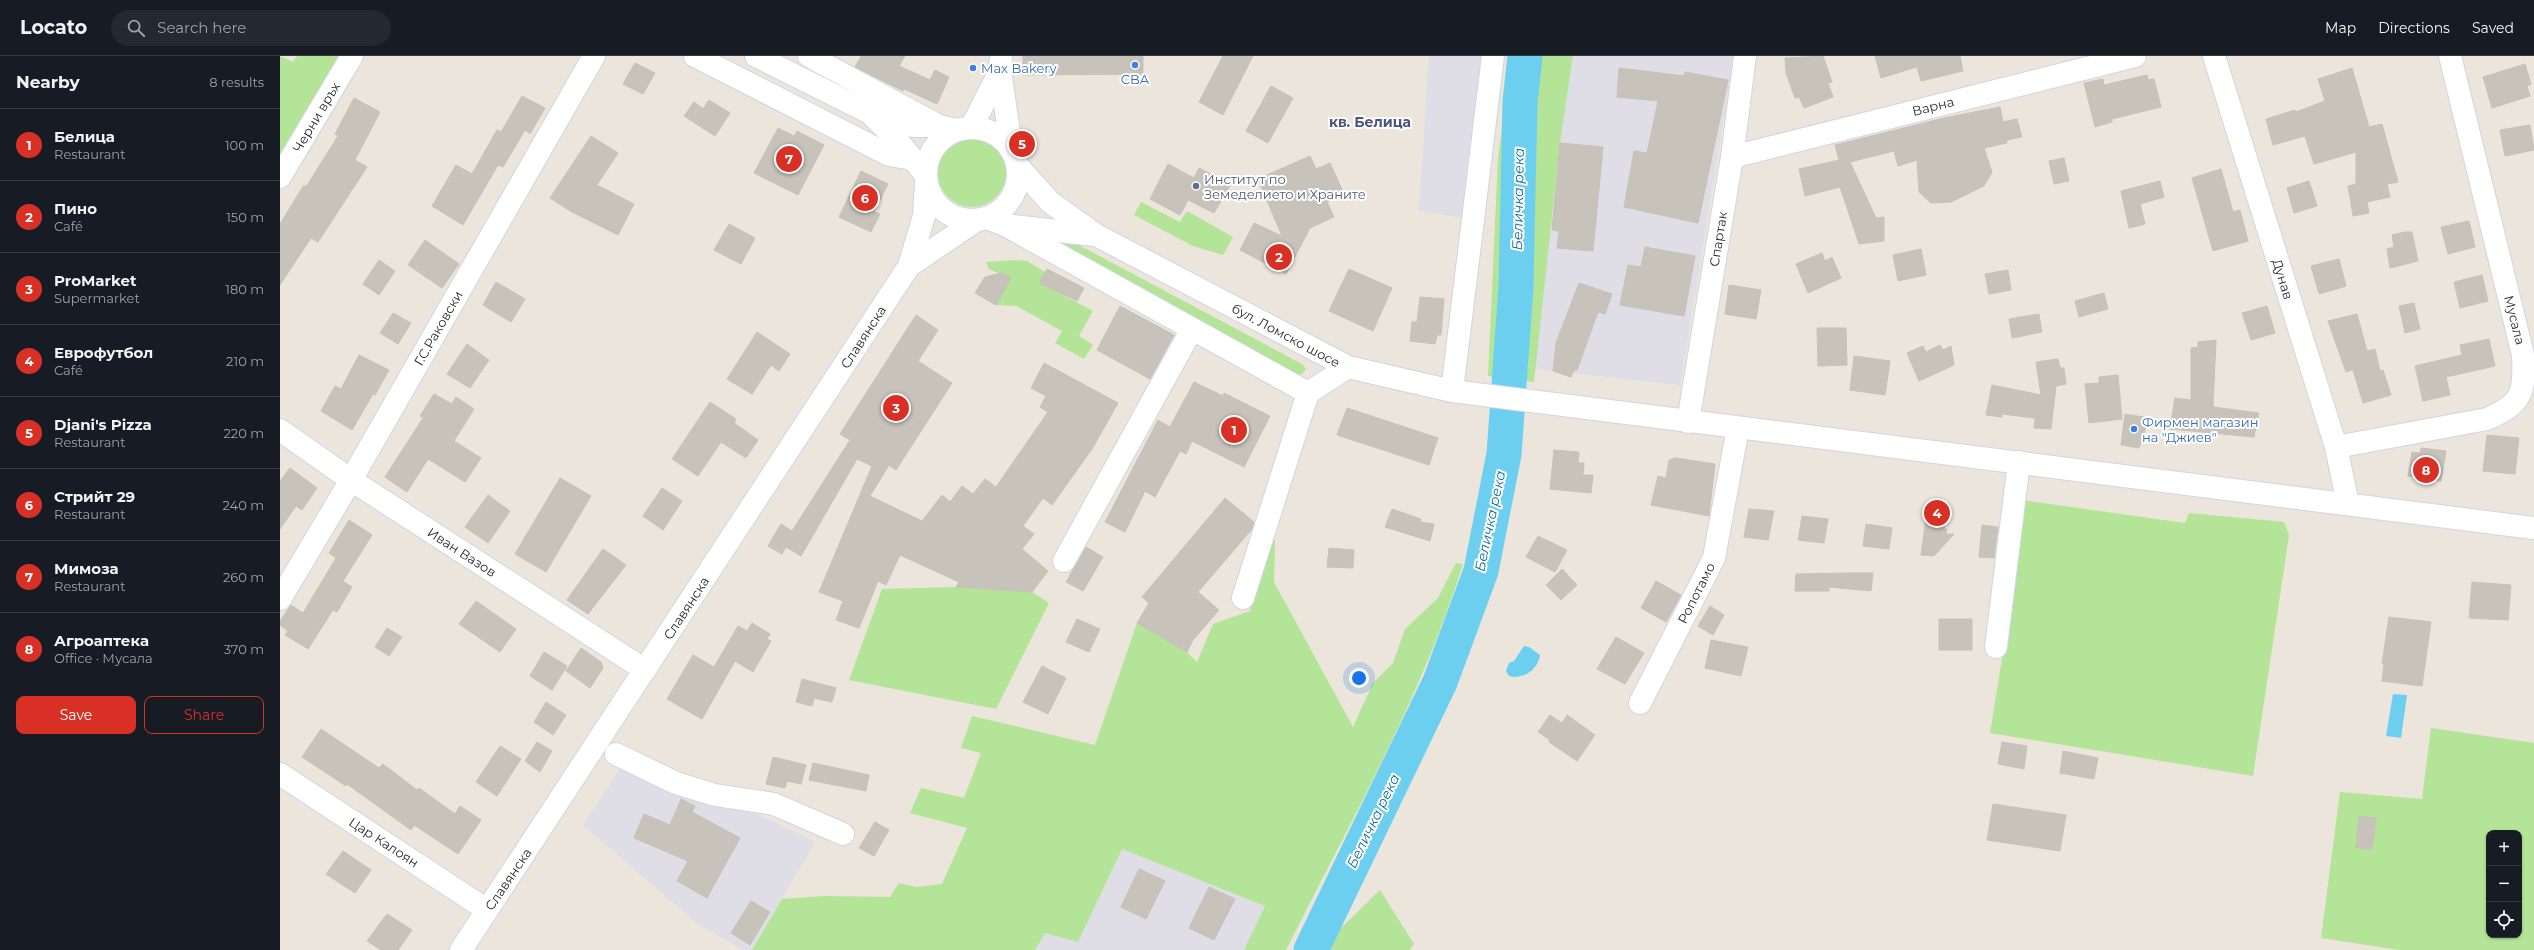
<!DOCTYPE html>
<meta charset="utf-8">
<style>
:root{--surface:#171b24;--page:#242831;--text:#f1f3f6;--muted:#9ea1a6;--line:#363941;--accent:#d93025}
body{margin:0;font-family:Montserrat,sans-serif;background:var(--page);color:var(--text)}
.controls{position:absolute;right:12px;bottom:12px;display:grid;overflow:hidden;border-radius:8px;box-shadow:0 1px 3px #0004}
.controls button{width:36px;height:36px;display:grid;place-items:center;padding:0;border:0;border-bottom:1px solid var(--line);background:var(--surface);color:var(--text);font:20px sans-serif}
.you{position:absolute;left:1079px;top:622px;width:14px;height:14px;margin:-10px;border:3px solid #fff;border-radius:50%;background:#1a73e8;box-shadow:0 0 0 6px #1a73e833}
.badge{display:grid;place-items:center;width:26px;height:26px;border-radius:50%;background:var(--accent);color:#fff;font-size:13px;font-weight:700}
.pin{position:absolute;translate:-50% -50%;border:2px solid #fff;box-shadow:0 1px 4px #0006}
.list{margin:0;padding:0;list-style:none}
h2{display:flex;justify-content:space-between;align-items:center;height:52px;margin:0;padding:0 16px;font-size:17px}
h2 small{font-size:13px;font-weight:400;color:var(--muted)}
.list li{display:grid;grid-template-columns:26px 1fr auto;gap:12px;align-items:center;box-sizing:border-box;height:72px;padding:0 16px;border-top:1px solid var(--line)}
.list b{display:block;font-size:15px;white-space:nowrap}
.list p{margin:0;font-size:13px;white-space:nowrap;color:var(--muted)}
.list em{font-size:13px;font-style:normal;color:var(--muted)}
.actions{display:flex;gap:8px;padding:12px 16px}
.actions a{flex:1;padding:9px 0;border:1px solid var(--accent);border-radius:8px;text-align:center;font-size:14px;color:var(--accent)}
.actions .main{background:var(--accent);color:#fff}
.icon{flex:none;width:22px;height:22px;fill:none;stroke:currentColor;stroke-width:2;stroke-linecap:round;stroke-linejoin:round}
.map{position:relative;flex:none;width:2254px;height:894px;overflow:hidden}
header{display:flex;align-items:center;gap:24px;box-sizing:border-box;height:56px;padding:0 20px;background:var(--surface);border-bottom:1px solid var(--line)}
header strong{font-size:19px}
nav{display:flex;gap:22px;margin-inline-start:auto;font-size:14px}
.search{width:280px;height:36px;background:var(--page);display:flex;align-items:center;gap:10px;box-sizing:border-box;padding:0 14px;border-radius:22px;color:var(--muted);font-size:15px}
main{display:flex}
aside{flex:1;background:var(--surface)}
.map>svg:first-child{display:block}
</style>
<header>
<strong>Locato</strong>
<div class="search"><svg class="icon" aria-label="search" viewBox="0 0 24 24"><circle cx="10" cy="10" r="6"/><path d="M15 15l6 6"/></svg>Search here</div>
<nav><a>Map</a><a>Directions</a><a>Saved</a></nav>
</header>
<main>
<aside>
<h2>Nearby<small>8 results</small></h2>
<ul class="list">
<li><span class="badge">1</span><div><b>Белица</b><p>Restaurant</p></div><em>100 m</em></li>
<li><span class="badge">2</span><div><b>Пино</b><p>Café</p></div><em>150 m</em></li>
<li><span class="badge">3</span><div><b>ProMarket</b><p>Supermarket</p></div><em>180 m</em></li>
<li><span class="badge">4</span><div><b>Еврофутбол</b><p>Café</p></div><em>210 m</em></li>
<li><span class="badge">5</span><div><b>Djani's Pizza</b><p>Restaurant</p></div><em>220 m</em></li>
<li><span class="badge">6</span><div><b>Стрийт 29</b><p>Restaurant</p></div><em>240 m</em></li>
<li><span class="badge">7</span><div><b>Мимоза</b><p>Restaurant</p></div><em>260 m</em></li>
<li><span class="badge">8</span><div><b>Агроаптека</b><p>Office · Мусала</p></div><em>370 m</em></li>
</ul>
<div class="actions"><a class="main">Save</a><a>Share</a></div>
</aside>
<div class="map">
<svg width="2254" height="894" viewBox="0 0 2254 894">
<rect width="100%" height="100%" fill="#ece5dc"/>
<!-- industrial -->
<g fill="#dfdde5">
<polygon points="1149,0 1205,0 1184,162 1139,155"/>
<polygon points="1293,0 1454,0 1400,329 1255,313 1280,87"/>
<polygon points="346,703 464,752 535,786 472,894 463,894 418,868 303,769"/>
<polygon points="842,793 986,850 964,894 755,894 765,877 798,886"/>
</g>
<!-- green -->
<g fill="#b3e497" fill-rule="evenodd">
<polygon points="0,0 13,6 17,0 59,0 0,98"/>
<polygon points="1231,0 1293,0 1280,87 1254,326 1208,320 1218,102"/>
<circle cx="692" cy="117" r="34"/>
<polygon points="861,146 900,166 907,155 953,181 943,199 913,190 854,159"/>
<polygon points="773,184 793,186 1022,308 1026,313 1022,318 1015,318"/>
<polygon points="736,204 747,205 765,216 760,227 813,255 799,280 813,289 804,303 775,287 782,275 736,250 716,249 730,222 709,213 706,206"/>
<polygon points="1741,444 1905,467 1909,457 2004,466 2009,479 1973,720 1710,677 1723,597"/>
<path d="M988 483 995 484 994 526 1073 671 1093 627 1113 607 1125 573 1158 542 1176 507 1183 508C1141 643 1069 768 1006 894H964L985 850 842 793 798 886 765 877 755 894H472L502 843 545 840 610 841 619 827 636 831 662 828 687 772 630 757 641 732 684 742 701 697 681 692 692 660 815 689 857 567 907 596 917 606 933 568 970 555Z"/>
<polygon points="676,531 752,536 769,547 716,653 569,624 602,533"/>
<path d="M2151 672 2254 687V894H2119L2041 882 2060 736 2142 743ZM2209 777H2239V879H2209Z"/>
<polygon points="1100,834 1134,888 1130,894 1048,894 1056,877"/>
</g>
<!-- water -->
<g fill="#6dcff0">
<path d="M1244 590 1249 591 1260 599C1258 614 1243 624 1229 620L1226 615 1229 607 1234 605Z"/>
<polygon points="2113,638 2127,639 2121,682 2106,680"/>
</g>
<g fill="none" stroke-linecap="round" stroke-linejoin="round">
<!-- river -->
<polyline stroke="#6dcff0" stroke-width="35" points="1031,894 1160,626 1201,515 1224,398 1236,231 1240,46 1245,0"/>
</g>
<!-- building -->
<g fill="#c7c3bb" stroke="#c8c1b6">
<polygon points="581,0 625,0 619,10 650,24 655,14 669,21 657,48 624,33 623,35 575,11"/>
<polygon points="743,0 863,0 863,18 743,19"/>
<polygon points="943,0 973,0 943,59 919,46"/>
<polygon points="1543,0 1552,26 1548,27 1553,41 1524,52 1519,41 1515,42 1506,17 1505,2"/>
<polygon points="1595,0 1680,0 1683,15 1641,25 1637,11 1601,22"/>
<polygon points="355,7 375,17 363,38 343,28"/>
<polygon points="2245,8 2251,28 2247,30 2250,40 2212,52 2203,21"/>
<polygon points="1339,12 1404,20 1405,16 1448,24 1418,167 1344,151 1354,95 1367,97 1378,45 1337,41"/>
<polygon points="2072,12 2089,71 2102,68 2118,126 2107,128 2110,141 2087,146 2089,157 2073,160 2068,130 2076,128 2076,96 2034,108 2025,80 1993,89 1986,63 2015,54 2016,56 2045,45 2038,23"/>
<polygon points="1867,19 1868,24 1874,23 1881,51 1832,63 1832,66 1815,71 1804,27 1823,23 1824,29"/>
<polygon points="991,30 1013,42 988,87 966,75"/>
<polygon points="242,40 265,52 250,78 245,74 223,111 218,109 183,169 152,150 176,109 192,118 217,74 221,76"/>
<polygon points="74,42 100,56 75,104 87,111 38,186 31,182 0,229 0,168 24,129 26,131 58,80 55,78"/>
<polygon points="429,44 450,57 435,80 404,60 414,46 423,53"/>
<polygon points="1720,51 1723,66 1737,63 1742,81 1727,84 1727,87 1704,92 1712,116 1704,130 1671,146 1651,147 1639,136 1637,104 1618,110 1614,95 1570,106 1596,162 1604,161 1604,185 1579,188 1560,131 1525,140 1519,113 1559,104 1555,89 1664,62"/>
<polygon points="2250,69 2254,94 2225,100 2220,74"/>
<polygon points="498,72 514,80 517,75 544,89 518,139 474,117"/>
<polygon points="311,80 338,97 317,129 354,148 338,179 292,156 270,142"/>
<polygon points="1280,87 1323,91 1313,195 1277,192 1279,175 1272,174"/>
<polygon points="1030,100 1036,113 1050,107 1064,138 1047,146 1054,161 1030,172 1006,218 960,194 974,167 1002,180 980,128 980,122"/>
<polygon points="1784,102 1789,125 1774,128 1769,105"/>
<polygon points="888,108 914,122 919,112 951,128 934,157 908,144 900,159 870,143"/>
<polygon points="1941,113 1953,156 1960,154 1968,185 1933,195 1912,122"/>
<polygon points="581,115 608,128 594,156 600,158 591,176 559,161"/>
<polygon points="1880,125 1884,141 1860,148 1865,168 1849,172 1841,135"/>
<polygon points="2029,125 2037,150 2014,157 2007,132"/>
<polygon points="2189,165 2195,191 2168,198 2161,171"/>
<polygon points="449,168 475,182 461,208 434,194"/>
<polygon points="2125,176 2132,176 2138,205 2110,212 2107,193 2114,191 2112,179"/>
<polygon points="145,184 179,208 162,232 128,209"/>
<polygon points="1365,191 1415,200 1404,260 1340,249 1348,209 1361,211"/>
<polygon points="1641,193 1646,219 1618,225 1613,199"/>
<polygon points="1542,197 1545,205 1552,201 1561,222 1528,237 1516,208"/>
<polygon points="2059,203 2066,230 2039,238 2031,210"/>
<polygon points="99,204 115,215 99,239 83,228"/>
<polygon points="767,213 804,232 797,245 759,227"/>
<polygon points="1069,213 1112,232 1093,275 1049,255"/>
<polygon points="1728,214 1731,234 1709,238 1705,218"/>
<polygon points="721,217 731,222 716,249 695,237 705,221"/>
<polygon points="2202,219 2208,245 2180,252 2174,226"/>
<polygon points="216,226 245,243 231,266 203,249"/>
<polygon points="1299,227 1332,238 1325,258 1318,256 1297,314 1294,314 1291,321 1273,315 1276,287"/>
<polygon points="1449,229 1481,234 1476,263 1445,258"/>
<polygon points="1824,237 1828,253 1799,261 1795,245"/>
<polygon points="1140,241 1164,243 1161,279 1157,279 1155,288 1130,285 1132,266 1137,266"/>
<polygon points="2134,247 2140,273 2125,277 2119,250"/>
<polygon points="840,250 894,279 870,323 817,294"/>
<polygon points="1987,250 1995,277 1971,284 1962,257"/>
<polygon points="113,257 131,267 118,288 100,277"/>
<polygon points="1759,258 1762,276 1732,282 1729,263"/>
<polygon points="2077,258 2087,295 2095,293 2100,315 2103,314 2111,339 2083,347 2073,314 2066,316 2048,265"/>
<polygon points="636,259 658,274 638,305 672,327 616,414 609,409 590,440 642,465 662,439 670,446 682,430 693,438 705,423 716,431 768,356 760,351 766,340 751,332 764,307 838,347 812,393 772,449 763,442 743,470 754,478 742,493 768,515 752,536 676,531 679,526 620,499 606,529 598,525 579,572 556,564 563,545 539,536 592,410 577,403 521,500 506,491 502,498 488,490 501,468 512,475 570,384 560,378"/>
<polygon points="1537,272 1566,272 1567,309 1538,310"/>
<polygon points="477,276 510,298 499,315 491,309 472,338 447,323"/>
<polygon points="2209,283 2215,310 2166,321 2170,339 2143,345 2135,310 2182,299 2180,289"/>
<polygon points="1936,284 1933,351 1979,357 1974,381 1890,373 1895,342 1911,344 1911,292 1918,291 1918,286"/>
<polygon points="187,288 209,304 190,332 167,318"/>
<polygon points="1660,289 1663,294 1671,290 1674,309 1639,325 1627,297 1643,290 1646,296"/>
<polygon points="79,299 109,314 95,339 93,338 72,374 41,355 55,330 61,333"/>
<polygon points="1574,300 1610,305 1605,339 1570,334"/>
<polygon points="1778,303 1780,312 1784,312 1786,328 1776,330 1771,373 1754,372 1755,362 1722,358 1722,361 1706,359 1712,329 1761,339 1756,306"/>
<polygon points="1838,319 1842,363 1809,367 1805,328 1819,327 1819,321"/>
<polygon points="914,326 943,340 944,337 990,360 964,411 912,385 906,398 900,395 875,441 865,435 845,476 825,466 878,364 890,371"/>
<polygon points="154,338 172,348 176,341 194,353 174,385 201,402 185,426 148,403 127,436 105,421 143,362 140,360"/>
<polygon points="430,346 456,363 454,367 478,384 466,402 441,386 418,420 392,403"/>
<polygon points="1067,352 1158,382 1149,409 1057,379"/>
<polygon points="1845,358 1869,362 1859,392 1841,389"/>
<polygon points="2207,379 2239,382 2235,418 2203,415"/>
<polygon points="2141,392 2166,395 2161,425 2128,420 2132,396 2140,397"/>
<polygon points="1274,394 1299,396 1298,407 1304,407 1303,419 1313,419 1311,437 1270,433"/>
<polygon points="1396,402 1435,408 1429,460 1371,449 1378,420 1386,422 1389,404"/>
<polygon points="10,412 37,432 22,454 16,450 0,473 0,425"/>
<polygon points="280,422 311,440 266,516 235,498"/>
<polygon points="382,432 402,445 383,474 363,460"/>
<polygon points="208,439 230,455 208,487 185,471"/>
<polygon points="945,442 974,466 972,473 918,536 939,554 913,584 907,596 857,567 869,547 862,541"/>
<polygon points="1653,443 1662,443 1668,449 1664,473 1667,473 1666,478 1674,478 1654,500 1641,499 1648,448"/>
<polygon points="1112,453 1141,463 1140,466 1154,468 1150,485 1105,471"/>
<polygon points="1469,453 1494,455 1488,484 1464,481"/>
<polygon points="1522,460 1548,463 1544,487 1518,484"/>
<polygon points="69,464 92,479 63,525 72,531 57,556 53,554 28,593 5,579 8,575 0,569 0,565 11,549 23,557 56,502 49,497"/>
<polygon points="1586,468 1612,472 1609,493 1583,490"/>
<polygon points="1702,469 1718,471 1714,502 1699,501"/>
<polygon points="1258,480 1287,494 1275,516 1246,501"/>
<polygon points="806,491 823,501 803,535 786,526"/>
<polygon points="1049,492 1074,494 1073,512 1047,511"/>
<polygon points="323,493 346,509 308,558 287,544"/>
<polygon points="1282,513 1297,529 1281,544 1266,529"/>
<polygon points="1567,517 1593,517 1591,535 1549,531 1549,535 1515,535 1516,518"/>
<polygon points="1376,525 1401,539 1386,566 1361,552"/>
<polygon points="2192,526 2231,529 2228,564 2189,562"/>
<polygon points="196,545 236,573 220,596 179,568"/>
<polygon points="1430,550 1444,559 1433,579 1418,570"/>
<polygon points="2109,561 2151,566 2142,630 2102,625 2104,608 2102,608"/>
<polygon points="797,563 820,573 809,596 786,586"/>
<rect x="1659" y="563" width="33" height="31"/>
<polygon points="472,567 490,578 487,583 491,585 473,616 455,605 422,663 387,643 413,599 434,611 458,570 467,575"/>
<polygon points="107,572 122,581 109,600 95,591"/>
<polygon points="1336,581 1364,597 1345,628 1317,613"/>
<polygon points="1431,584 1468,591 1461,620 1425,612"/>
<polygon points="301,592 321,606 323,612 310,632 286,615"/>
<polygon points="264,596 287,610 272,634 250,620"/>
<polygon points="762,610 786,622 768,658 743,646"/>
<polygon points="522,623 556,632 552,646 534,642 532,650 516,646"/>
<polygon points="266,646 286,659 273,679 254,666"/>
<polygon points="1270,659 1282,667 1287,659 1315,679 1297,705 1269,686 1270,684 1258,676"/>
<polygon points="41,673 99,712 103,708 137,734 139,732 175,758 180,750 201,764 178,798 134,769 131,774 67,728 66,730 22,701"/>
<polygon points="257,686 272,695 260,716 245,705"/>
<polygon points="1722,686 1747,690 1744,713 1718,708"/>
<polygon points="220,690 241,703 217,740 196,726"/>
<polygon points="1783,695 1818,702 1814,723 1780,717"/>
<polygon points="493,701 526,709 521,728 507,725 505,732 486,728"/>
<polygon points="533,707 589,719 586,735 529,724"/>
<polygon points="401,743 415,750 412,756 460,782 427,842 397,825 408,805 354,782 364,758 390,769"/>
<polygon points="1713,748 1786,759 1780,795 1707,784"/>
<polygon points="2079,760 2096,762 2092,793 2076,792"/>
<polygon points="595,766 609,774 594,800 579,792"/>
<polygon points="63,795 91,814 75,837 46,818"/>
<polygon points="859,813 885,825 866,863 841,851"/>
<polygon points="929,831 955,843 934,884 909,872"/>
<polygon points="471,845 490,856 470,889 451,877"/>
<polygon points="107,858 132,874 118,894 101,894 87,885"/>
</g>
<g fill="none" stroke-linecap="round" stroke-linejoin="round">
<!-- street casing -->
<g stroke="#d1d5e3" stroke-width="24">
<g id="street">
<polyline points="415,0 609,99 633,103"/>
<polyline points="529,0 659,70"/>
<polyline points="1934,0 2056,391 2068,448"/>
<polyline points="1452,101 1855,0"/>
<polyline points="0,121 72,0"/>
<polyline points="725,169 1028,337"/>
<polyline points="1172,335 1213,0"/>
<polyline points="1408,366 1452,101 1465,0"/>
<polyline points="0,374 71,424 365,614"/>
<path d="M2056 391 2207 363C2243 347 2245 337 2243 299L2170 0"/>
<polyline points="784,505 912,273"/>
<polyline points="963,542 1028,337 1068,311"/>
<polyline points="0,543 71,424 314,0"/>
<polyline points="1716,591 1739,406"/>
<polyline points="1360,647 1434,502 1458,372"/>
<polyline points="336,698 396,727 435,739 494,748 563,778"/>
<polyline points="0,718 207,854"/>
</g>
</g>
<!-- secondary casing -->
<g stroke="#d1d5e3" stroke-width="24">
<g id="secondary">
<polyline points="476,0 590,57 633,70 659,70 677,74"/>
<polyline points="721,0 720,15 732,96"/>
<polyline points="592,59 617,84 645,118"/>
<circle cx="692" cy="118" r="46"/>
<polyline points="691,72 720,15"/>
<polyline points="737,109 770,146 816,179 1068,311 1172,335 2254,472"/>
<polyline points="706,162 725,169 814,179"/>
<polyline points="629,210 697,164"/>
<polyline points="181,894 629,210 644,160 646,127"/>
</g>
</g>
<!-- street -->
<use href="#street" stroke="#fff" stroke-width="22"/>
<!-- secondary -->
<use href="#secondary" stroke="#fff" stroke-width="22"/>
</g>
<!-- markers -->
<g fill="#3f7fe0" stroke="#fff" stroke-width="1.5">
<circle cx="855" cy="9" r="4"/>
<circle cx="693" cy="12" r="4"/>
<circle cx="1854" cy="373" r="4"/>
</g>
<circle fill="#5c6f8a" stroke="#fff" stroke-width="1.5" cx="916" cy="130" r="4"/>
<g text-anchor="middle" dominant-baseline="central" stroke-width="4" stroke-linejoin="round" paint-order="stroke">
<!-- shop labels -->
<g font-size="13" fill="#366cbe" stroke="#fff" text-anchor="start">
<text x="701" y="12">Max Bakery</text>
<text x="855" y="23" text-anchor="middle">CBA</text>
<text x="1862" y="366">Фирмен магазин<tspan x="1862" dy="15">на "Джиев"</tspan></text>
</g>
<!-- street labels -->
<g font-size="13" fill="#2a2a2a" stroke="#fff">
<text transform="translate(1653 50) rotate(-14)">Варна</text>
<text transform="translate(36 61) rotate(-59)">Черни връх</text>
<text transform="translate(1438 183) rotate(-81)">Спартак</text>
<text transform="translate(2003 223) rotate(73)">Дунав</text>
<text transform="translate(2235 264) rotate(76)">Мусала</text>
<text transform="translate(158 272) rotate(-60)">Г.С.Раковски</text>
<text transform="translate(1006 279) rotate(28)">бул. Ломско шосе</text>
<text transform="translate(583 281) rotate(-57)">Славянска</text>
<text transform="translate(182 496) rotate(33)">Иван Вазов</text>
<text transform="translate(1416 537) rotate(-63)">Ропотамо</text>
<text transform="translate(406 552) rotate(-57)">Славянска</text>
<text transform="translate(104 786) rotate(33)">Цар Калоян</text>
<text transform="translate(228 823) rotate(-56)">Славянска</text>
</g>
<!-- service labels -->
<g font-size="13" fill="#4e5e75" stroke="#fff" text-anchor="start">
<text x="924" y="123">Институт по<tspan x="924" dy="15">Земеделието и Храните</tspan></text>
</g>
<!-- neighbourhood labels -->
<g font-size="14" font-weight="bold" fill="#4a547c" stroke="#fff">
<text x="1090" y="66">кв. Белица</text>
</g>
<!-- water labels -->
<g font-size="14" font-style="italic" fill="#0b6d9d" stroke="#fff">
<text transform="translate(1238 143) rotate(-89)">Беличка река</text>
<text transform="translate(1210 465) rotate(-78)">Беличка река</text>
<text transform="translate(1093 765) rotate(-64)">Беличка река</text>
</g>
</g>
</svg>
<div class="controls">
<button>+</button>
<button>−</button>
<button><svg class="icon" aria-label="locate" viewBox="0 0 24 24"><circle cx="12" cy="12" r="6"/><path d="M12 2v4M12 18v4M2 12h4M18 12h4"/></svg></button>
</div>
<div class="you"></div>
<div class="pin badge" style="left:954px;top:374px">1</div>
<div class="pin badge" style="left:999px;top:201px">2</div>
<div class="pin badge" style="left:616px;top:352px">3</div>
<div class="pin badge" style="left:1657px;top:457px">4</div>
<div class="pin badge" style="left:742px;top:88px">5</div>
<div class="pin badge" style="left:585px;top:142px">6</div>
<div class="pin badge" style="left:509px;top:103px">7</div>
<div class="pin badge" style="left:2146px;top:414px">8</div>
</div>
</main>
